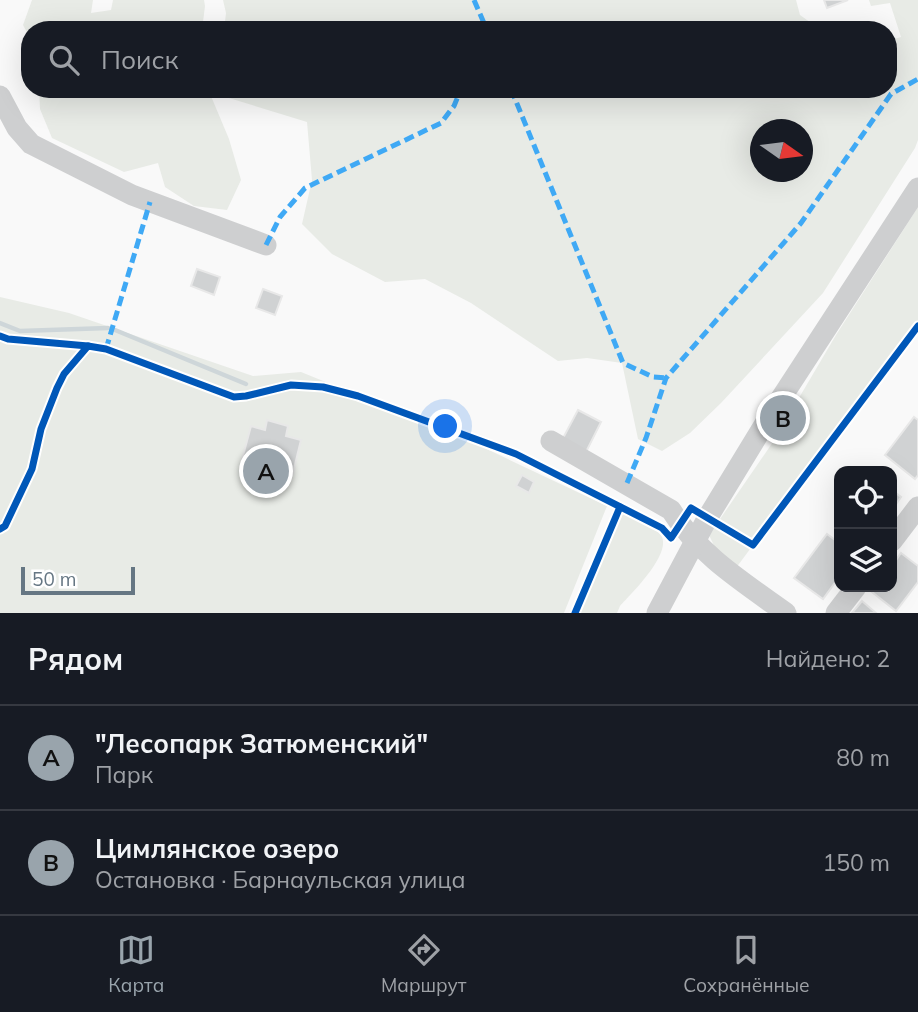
<!DOCTYPE html>
<html lang="ru">
<meta charset="utf-8">
<style>
:root{--surface:#171b24;--page:#20242c;--text:#f1f3f6;--muted:#9ea1a6;--line:#363941;--accent:#99a4ac}
body{margin:0;font-family:Mulish,sans-serif;background:var(--page);color:var(--text)}
.controls{position:absolute;right:21px;bottom:21px;display:grid;overflow:hidden;border-radius:14px;box-shadow:0 7px 28px #0002}
.controls button{width:63px;height:63px;display:grid;place-items:center;padding:0;border:0;border-bottom:2px solid var(--line);background:var(--surface);color:var(--text);font:35px sans-serif}
.compass{position:absolute;left:750px;top:119px;width:63px;height:63px;border-radius:50%;background:var(--surface);box-shadow:0 7px 28px #0002;rotate:104deg}
.scale{position:absolute;left:21px;bottom:18px;width:114px;box-sizing:border-box;padding-left:7px;border:4px solid #657683;border-top:0;font-size:19px;line-height:24px;white-space:nowrap;color:#657683;-webkit-text-stroke:5px #fff;paint-order:stroke}
.you{position:absolute;left:446px;top:427px;width:24px;height:24px;margin:-18px;border:5px solid #fff;border-radius:50%;background:#1a73e8;box-shadow:0 0 0 10px #1a73e833}
.badge{display:grid;place-items:center;width:46px;height:46px;border-radius:50%;background:var(--accent);color:#111;font-size:23px;font-weight:700}
.pin{position:absolute;translate:-50% -50%;border:4px solid #fff;box-shadow:0 2px 7px #0006}
.list{margin:0;padding:0;list-style:none}
h2{display:flex;justify-content:space-between;align-items:center;height:91px;margin:0;padding:0 28px;font-size:30px}
h2 small{font-size:23px;font-weight:400;color:var(--muted)}
.list li{display:grid;grid-template-columns:46px 1fr auto;gap:21px;align-items:center;box-sizing:border-box;height:105px;padding:0 28px;border-top:2px solid var(--line)}
.list b{display:block;font-size:26px;white-space:nowrap}
.list p{margin:0;font-size:23px;white-space:nowrap;color:var(--muted)}
.list em{font-size:23px;font-style:normal;color:var(--muted)}
.icon{flex:none;width:38px;height:38px;fill:none;stroke:currentColor;stroke-width:2;stroke-linecap:round;stroke-linejoin:round}
.map{position:relative;flex:none;width:918px;height:613px;overflow:hidden}
.search{position:absolute;background:var(--surface);box-shadow:0 7px 28px #0002;left:21px;right:21px;top:21px;height:77px;display:flex;align-items:center;gap:18px;box-sizing:border-box;padding:0 24px;border-radius:28px;color:var(--muted);font-size:26px}
.sheet{height:301px;background:var(--surface)}
nav{display:flex;justify-content:space-around;align-items:center;box-sizing:border-box;height:98px;border-top:2px solid var(--line);background:var(--surface);font-size:19px;color:var(--muted)}
nav a{display:grid;justify-items:center;gap:4px}
nav .on{color:var(--accent)}
.map>svg:first-child{display:block}
</style>
<div class="map">
<svg width="918" height="613" viewBox="0 0 918 613">
<rect width="100%" height="100%" fill="#f9f9f9"/>
<!-- green -->
<g fill="#e8ebe6" fill-rule="evenodd">
<polygon points="32,0 93,0 91,13 111,10 113,0 204,0 205,6 202,30 30,30 30,38 23,25"/>
<polygon points="223,0 796,0 800,15 821,30 224,30 226,13"/>
<path d="M869 0H918V140L915 148 823 293 721 403 690 433 662 451 638 439 622 363 587 358 558 361 471 303 425 279 385 282 332 254 302 224 312 180 307 122 229 98 228 89H888V41L901 37 890 3 871 6ZM760 130H802V172H760Z"/>
<polygon points="39,89 208,89 229,139 241,180 227,210 194,206 165,187 158,163 124,172 52,138 40,109"/>
<polygon points="918,207 918,322 736,568 718,554 709,535 773,442 836,335"/>
<polygon points="0,297 69,313 253,376 301,372 459,436 607,506 564,613 0,613"/>
<path d="M622 513C633 519 652 525 660 534 675 551 631 594 620 606L617 613H580Z"/>
</g>
<g fill="none" stroke-linecap="round" stroke-linejoin="round">
<!-- stream -->
<g stroke="#ced6d9" stroke-width="4.5">
<polyline points="0,323 20,331 108,328"/>
<polyline points="115,330 246,384"/>
</g>
</g>
<!-- building -->
<g fill="#d0d2d3" stroke="#e8e8e8" stroke-width="2">
<polygon points="824,0 848,0 827,8"/>
<polygon points="197,269 220,277 214,295 191,286"/>
<polygon points="263,289 282,296 275,315 256,308"/>
<polygon points="578,410 601,422 586,452 562,440"/>
<polygon points="914,417 918,420 918,475 915,479 885,455"/>
<polygon points="267,420 288,426 286,436 301,440 292,477 276,473 273,484 252,478 255,468 241,463 251,426 265,430"/>
<polygon points="522,475 534,482 529,493 516,486"/>
<polygon points="892,490 901,497 892,510"/>
<polygon points="827,534 839,543 839,577 823,599 794,578"/>
<polygon points="901,553 918,566 918,582 896,611 872,592 876,587 892,587 892,566"/>
<polygon points="862,601 876,613 852,613"/>
</g>
<g fill="none" stroke-linecap="round" stroke-linejoin="round">
<!-- minor -->
<g stroke="#cecfd0" stroke-width="21">
<polyline points="0,96 17,128 31,144 132,195 266,245"/>
<path d="M551 441 671 510C699 555 743 582 786 613"/>
<polyline points="892,541 918,507"/>
<polyline points="657,613 708,517 772,412 918,188"/>
<polyline points="836,613 856,587"/>
</g>
<!-- quiet -->
<g stroke="#3fa9f5" stroke-width="5" stroke-dasharray="10 5" stroke-linecap="butt">
<polyline points="474,0 487,30"/>
<polyline points="511,89 623,363 653,377 666,378"/>
<polyline points="266,245 280,217 305,188 441,123 454,106 461,89"/>
<polyline points="106,349 150,202"/>
<polyline points="627,483 646,438 666,378 801,223 891,94 918,79"/>
</g>
<!-- cycleway casing -->
<g stroke="#fff" stroke-width="11">
<g id="cycleway">
<polyline points="0,336 8,339 88,346"/>
<polyline points="0,529 5,526 32,469 41,429 57,388 64,374 88,346 106,349 234,397 246,396 291,385 323,387 358,396 516,454 662,528 671,538 691,508 753,545 918,326"/>
<polyline points="575,613 620,507"/>
</g>
</g>
<!-- cycleway -->
<use href="#cycleway" stroke="#0057b8" stroke-width="7"/>
</g>
</svg>
<div class="controls">
<button><svg class="icon" aria-label="locate" viewBox="0 0 24 24"><circle cx="12" cy="12" r="6"/><path d="M12 2v4M12 18v4M2 12h4M18 12h4"/></svg></button>
<button><svg class="icon" aria-label="layers" viewBox="0 0 24 24"><path d="M12 4l9 5-9 5-9-5zM3 14l9 5 9-5"/></svg></button>
</div>
<svg class="compass" viewBox="-18 -18 36 36"><path d="M0-13l5 13h-10z" fill="#e53935"/><path d="M0 13l5-13h-10z" fill="#9ea1a6"/></svg>
<div class="scale">50 m</div>
<div class="you"></div>
<div class="pin badge" style="left:266px;top:471px">A</div>
<div class="pin badge" style="left:783px;top:418px">B</div>
<div class="search"><svg class="icon" aria-label="search" viewBox="0 0 24 24"><circle cx="10" cy="10" r="6"/><path d="M15 15l6 6"/></svg>Поиск</div>
</div>
<section class="sheet">
<h2>Рядом<small>Найдено: 2</small></h2>
<ul class="list">
<li><span class="badge">A</span><div><b>&quot;Лесопарк Затюменский&quot;</b><p>Парк</p></div><em>80 m</em></li>
<li><span class="badge">B</span><div><b>Цимлянское озеро</b><p>Остановка · Барнаульская улица</p></div><em>150 m</em></li>
</ul>
</section>
<nav>
<a class="on"><svg class="icon" aria-label="map" viewBox="0 0 24 24"><path d="M3 6l6-2 6 2 6-2v14l-6 2-6-2-6 2zM9 4v14M15 6v14"/></svg>Карта</a>
<a><svg class="icon" aria-label="directions" viewBox="0 0 24 24"><path d="M12 3l9 9-9 9-9-9zM9 14v-3h6M13 9l2 2-2 2"/></svg>Маршрут</a>
<a><svg class="icon" aria-label="saved" viewBox="0 0 24 24"><path d="M7 4h10v16l-5-4-5 4z"/></svg>Сохранённые</a>
</nav>
